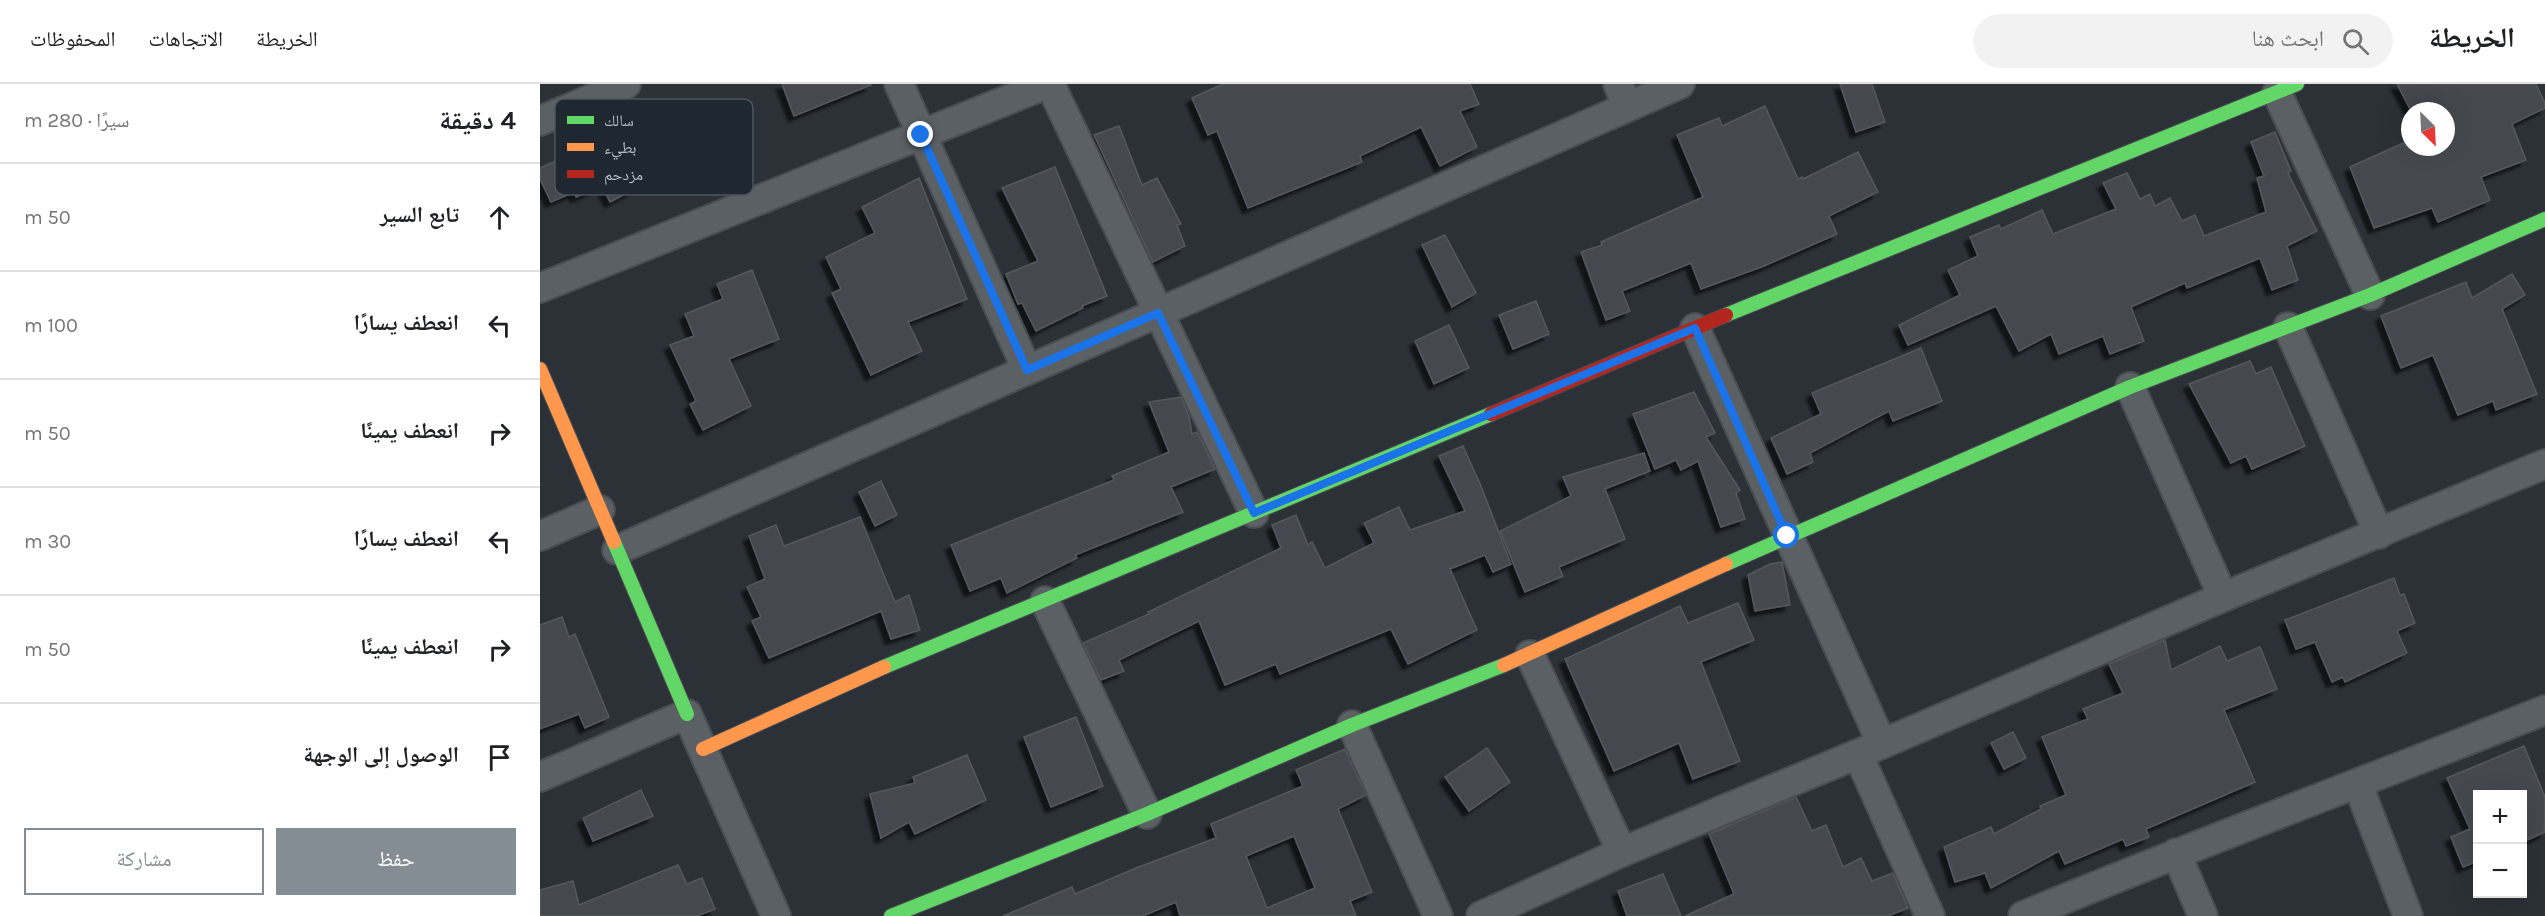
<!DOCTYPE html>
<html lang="ar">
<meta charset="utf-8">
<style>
:root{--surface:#fff;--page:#f2f2f2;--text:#202124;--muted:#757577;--line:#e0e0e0;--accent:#858d94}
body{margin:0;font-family:Karla,"Noto Naskh Arabic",sans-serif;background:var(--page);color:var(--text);direction:rtl}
.controls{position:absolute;right:18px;bottom:18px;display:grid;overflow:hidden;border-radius:0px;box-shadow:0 6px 24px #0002}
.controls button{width:54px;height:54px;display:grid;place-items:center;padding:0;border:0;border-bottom:2px solid var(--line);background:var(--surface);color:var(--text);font:30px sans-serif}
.compass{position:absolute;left:1861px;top:18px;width:54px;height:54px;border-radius:50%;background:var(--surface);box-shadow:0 6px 24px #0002;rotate:156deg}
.stop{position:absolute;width:18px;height:18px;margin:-14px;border:4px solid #1a73e8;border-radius:50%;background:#fff}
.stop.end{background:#1a73e8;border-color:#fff;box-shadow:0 2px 6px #0008}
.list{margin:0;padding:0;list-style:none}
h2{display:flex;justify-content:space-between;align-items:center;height:78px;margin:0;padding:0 24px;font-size:26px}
h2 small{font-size:20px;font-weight:400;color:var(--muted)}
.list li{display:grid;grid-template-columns:39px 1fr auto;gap:18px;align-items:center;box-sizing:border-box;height:108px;padding:0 24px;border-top:2px solid var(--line)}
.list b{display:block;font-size:22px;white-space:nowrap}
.list em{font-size:20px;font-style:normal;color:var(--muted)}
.actions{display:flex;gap:12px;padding:18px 24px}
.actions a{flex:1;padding:14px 0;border:2px solid var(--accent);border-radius:0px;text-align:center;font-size:21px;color:var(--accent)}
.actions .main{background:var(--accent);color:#fff}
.icon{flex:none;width:33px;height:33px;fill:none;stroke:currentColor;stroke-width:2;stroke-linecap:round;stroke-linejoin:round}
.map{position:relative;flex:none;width:2005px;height:832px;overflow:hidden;direction:ltr}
header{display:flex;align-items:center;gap:36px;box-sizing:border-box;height:84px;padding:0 30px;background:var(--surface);border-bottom:2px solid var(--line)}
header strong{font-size:28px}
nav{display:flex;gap:33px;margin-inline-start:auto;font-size:21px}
.search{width:420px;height:54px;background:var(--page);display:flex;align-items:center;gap:15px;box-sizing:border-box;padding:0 21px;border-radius:33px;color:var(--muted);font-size:22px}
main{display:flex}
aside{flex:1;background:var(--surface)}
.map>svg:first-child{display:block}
</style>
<header>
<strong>الخريطة</strong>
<div class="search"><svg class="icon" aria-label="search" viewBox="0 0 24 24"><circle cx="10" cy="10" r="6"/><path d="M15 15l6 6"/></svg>ابحث هنا</div>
<nav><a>الخريطة</a><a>الاتجاهات</a><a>المحفوظات</a></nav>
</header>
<main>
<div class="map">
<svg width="2005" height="832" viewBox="0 0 2005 832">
<defs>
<filter id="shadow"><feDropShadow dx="-5.5" dy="5.5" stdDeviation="1.5" flood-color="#0009"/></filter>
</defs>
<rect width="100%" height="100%" fill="#2b3136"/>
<!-- building -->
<g fill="#454a4f" stroke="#53585d" stroke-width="1.5" fill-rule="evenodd" filter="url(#shadow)">
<polygon points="242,0 330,0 331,1 254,32"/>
<polygon points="683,0 930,0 939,20 920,27 937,63 900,82 881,43 820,72 822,78 708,124 677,47 668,51 652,14"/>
<polygon points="1300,0 1332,0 1345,38 1316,48"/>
<polygon points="1857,0 1996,0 2005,19 2005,24 1972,40 1986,76 1941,93 1950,116 1898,138 1892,124 1834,144 1810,83 1870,56 1870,63 1906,63 1906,27 1871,27"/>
<polygon points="1225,22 1258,95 1262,93 1263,95 1318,68 1338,108 1289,132 1297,150 1224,182 1161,205 1151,179 1082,207 1090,227 1066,236 1041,168 1062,161 1061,158 1163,113 1137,51 1179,34 1182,42"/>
<polygon points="168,31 189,66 158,84 156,81 125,96 122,91 70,118 62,102 36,113 34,108 11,118 0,95 0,84 71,52 81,73"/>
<polygon points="579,42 602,101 617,94 641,140 637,141 645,162 613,178 554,51"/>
<polygon points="1735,48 1751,87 1748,89 1777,147 1747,162 1758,196 1732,206 1720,174 1647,204 1645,199 1591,223 1604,257 1570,270 1563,252 1519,270 1511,250 1479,267 1456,222 1368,261 1359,241 1420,211 1408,186 1438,172 1430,153 1459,141 1461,145 1502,126 1513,150 1576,125 1563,99 1587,89 1600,115 1610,110 1615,122 1630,114 1642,137 1655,131 1664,152 1726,128 1717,94 1724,92 1711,58"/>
<polygon points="515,83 567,212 542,222 543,224 496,247 482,219 478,220 466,190 498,177 462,104"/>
<polygon points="379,94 427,215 368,238 382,267 331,291 292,209 301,205 286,173 335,149 322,123"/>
<polygon points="905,151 936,209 912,223 882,161"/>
<polygon points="212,186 239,255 189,275 211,322 163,346 150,320 156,317 130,261 154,252 145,230 183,215 177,200"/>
<polygon points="1972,190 1985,211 1962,225 1997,310 1956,326 1953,317 1918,331 1893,271 1861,284 1841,232 1926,198 1932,214"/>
<polygon points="996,217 1009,250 973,265 959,231"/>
<polygon points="909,241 929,284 894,300 875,257"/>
<polygon points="1381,264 1402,317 1353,337 1349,327 1270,369 1273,378 1247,390 1231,354 1281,330 1272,309"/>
<polygon points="1710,277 1716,290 1731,283 1765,362 1712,385 1706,372 1691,379 1649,300"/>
<polygon points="1154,308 1175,349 1166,353 1200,406 1196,409 1205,435 1181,443 1158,377 1141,386 1136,376 1115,385 1093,330"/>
<polygon points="641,313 649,332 652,350 657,348 675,385 631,403 643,428 535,471 537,474 467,509 461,494 430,507 411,461 574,396 572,392 629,368 609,318"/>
<polygon points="923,362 941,402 971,480 953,488 945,471 910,485 937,546 868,580 851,545 740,590 736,580 685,601 659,537 579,576 584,587 561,596 543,559 609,530 608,528 741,464 732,441 756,431 768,461 772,458 785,484 834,459 824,439 859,423 870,446 925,427 899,372"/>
<polygon points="1104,369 1110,387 1065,405 1085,455 1019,483 1023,492 985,508 960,447 1031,412 1023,393"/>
<polygon points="341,397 357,431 335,442 319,408"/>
<polygon points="320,433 355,518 369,511 380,546 351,555 341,527 229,574 212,537 221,533 207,503 225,495 209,452 236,441 244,462"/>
<polygon points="1242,478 1250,521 1215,527 1208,491 1230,480"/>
<polygon points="1854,494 1860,511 1864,510 1875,539 1857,547 1867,569 1805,598 1803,593 1792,598 1775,558 1756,565 1745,536"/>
<polygon points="1198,519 1214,556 1161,578 1200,677 1153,695 1139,659 1074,687 1025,575 1140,522 1148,539"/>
<polygon points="22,533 29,553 35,550 69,633 45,644 39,630 0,645 0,541"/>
<polygon points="1625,556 1631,586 1680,562 1687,577 1720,563 1737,605 1684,626 1715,698 1606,745 1609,753 1586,762 1583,755 1525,780 1519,767 1451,804 1445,789 1415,798 1404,763 1451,743 1454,750 1501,725 1500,722 1526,711 1502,653 1548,635 1543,625 1583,609 1569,580"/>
<polygon points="536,633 563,702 511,723 484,653"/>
<polygon points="1473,648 1486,674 1464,685 1451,659"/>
<polygon points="1984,662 2005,713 2005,748 1983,758 1983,711 1938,711 1938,777 1923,783 1911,753 1930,745 1907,694"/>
<polygon points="947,664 970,698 929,727 905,693"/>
<path d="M805 665 826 711 798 725 832 808 810 817 816 832H640L636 818 603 832H463L532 803 535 810 596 784 676 754 671 740 763 702 756 686ZM754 752 775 804 727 824 706 772Z"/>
<polygon points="427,671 446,716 375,750 369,738 341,754 330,710 375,699 373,693"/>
<polygon points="101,706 113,732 53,757 43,734"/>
<polygon points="1256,713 1272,747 1286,741 1303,783 1321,774 1332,797 1353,789 1368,824 1348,832 1145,832 1194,810 1169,750"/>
<polygon points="138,781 147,800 162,794 175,825 157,832 0,832 0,806 33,797 39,821"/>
<polygon points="1123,790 1141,832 1087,832 1078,807"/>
</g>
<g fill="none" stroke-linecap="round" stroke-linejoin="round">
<!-- street casing -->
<g stroke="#494d51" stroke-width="32">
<g id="street">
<polyline points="359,0 487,286"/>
<polyline points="510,0 714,429"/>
<polyline points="1078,0 1088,23"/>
<polyline points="1737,9 1830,211"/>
<polyline points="0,37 86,0"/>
<polyline points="0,204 507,0"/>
<polyline points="1748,243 1839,450"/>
<polyline points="1155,244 1342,660"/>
<polyline points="1590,303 1683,513"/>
<polyline points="0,452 60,426"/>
<polyline points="77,466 1140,0"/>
<polyline points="505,517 607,730"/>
<polyline points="990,571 1082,768"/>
<polyline points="812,641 898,832"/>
<polyline points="1318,670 1390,832"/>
<polyline points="0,693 147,630 236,832"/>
<polyline points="1818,701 1868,832"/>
<polyline points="1636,769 1663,832"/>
<polyline points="941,832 1082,768 1342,660 1683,513 2005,380"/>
<path d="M1483 832C1656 760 1831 695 2005 626"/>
</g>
</g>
<!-- fast casing -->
<g stroke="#494d51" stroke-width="16">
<g id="fast">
<polyline points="1186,231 1757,0"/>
<polyline points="74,458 147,630"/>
<polyline points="1186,480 1590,303 1830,211 2005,135"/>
<polyline points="344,583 951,330"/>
<polyline points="351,832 607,730 812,641 964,581"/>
</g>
</g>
<!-- slow casing -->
<g stroke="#494d51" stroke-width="16">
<g id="slow">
<polyline points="0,285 74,458"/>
<polyline points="964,581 1186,480"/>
<polyline points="163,665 344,583"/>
</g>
</g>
<!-- jam casing -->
<g stroke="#494d51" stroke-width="16">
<polyline id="jam" points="951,330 1186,231"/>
</g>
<!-- street -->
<use href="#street" stroke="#5b6064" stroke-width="28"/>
<!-- fast -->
<use href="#fast" stroke="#63d668" stroke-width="14"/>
<!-- slow -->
<use href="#slow" stroke="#ff974d" stroke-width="14"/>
<!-- jam -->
<use href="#jam" stroke="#b3261e" stroke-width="14"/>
</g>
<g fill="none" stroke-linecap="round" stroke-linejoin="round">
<!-- route -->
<polyline stroke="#1a73e8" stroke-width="8" points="381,51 487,286 618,229 714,429 1155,244 1247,452"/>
</g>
<!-- legend -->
<rect x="15" y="15" width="198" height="96" rx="9" fill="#1f2830" stroke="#4c555d" stroke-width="1.5"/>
<rect x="27" y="32" width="27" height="8" fill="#63d668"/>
<rect x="27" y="59" width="27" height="8" fill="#ff974d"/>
<rect x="27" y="86" width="27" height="8" fill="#b3261e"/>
<g font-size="16" fill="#b6bec6">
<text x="64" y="42">سالك</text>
<text x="64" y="69">بطيء</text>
<text x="64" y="96">مزدحم</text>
</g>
</svg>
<div class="controls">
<button>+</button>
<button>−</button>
</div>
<svg class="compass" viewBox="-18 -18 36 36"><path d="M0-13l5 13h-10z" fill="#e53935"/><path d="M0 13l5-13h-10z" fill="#757577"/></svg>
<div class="stop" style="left:1247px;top:452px"></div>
<div class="stop end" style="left:381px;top:51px"></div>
</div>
<aside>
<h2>4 دقيقة<small>سيرًا · 280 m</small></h2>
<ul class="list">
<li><svg class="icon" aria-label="ahead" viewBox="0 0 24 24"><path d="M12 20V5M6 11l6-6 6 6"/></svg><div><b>تابع السير</b></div><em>50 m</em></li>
<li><svg class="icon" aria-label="left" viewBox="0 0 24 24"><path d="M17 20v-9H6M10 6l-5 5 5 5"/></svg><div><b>انعطف يسارًا</b></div><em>100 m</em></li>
<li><svg class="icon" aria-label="right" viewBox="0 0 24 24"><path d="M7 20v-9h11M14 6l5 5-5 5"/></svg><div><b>انعطف يمينًا</b></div><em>50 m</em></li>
<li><svg class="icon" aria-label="left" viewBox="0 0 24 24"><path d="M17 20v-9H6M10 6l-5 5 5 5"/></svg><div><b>انعطف يسارًا</b></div><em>30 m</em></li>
<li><svg class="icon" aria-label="right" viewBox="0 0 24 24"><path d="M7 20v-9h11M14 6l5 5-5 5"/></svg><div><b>انعطف يمينًا</b></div><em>50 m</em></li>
<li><svg class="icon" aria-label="arrive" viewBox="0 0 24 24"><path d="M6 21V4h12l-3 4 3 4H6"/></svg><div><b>الوصول إلى الوجهة</b></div></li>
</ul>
<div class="actions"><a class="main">حفظ</a><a>مشاركة</a></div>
</aside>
</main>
